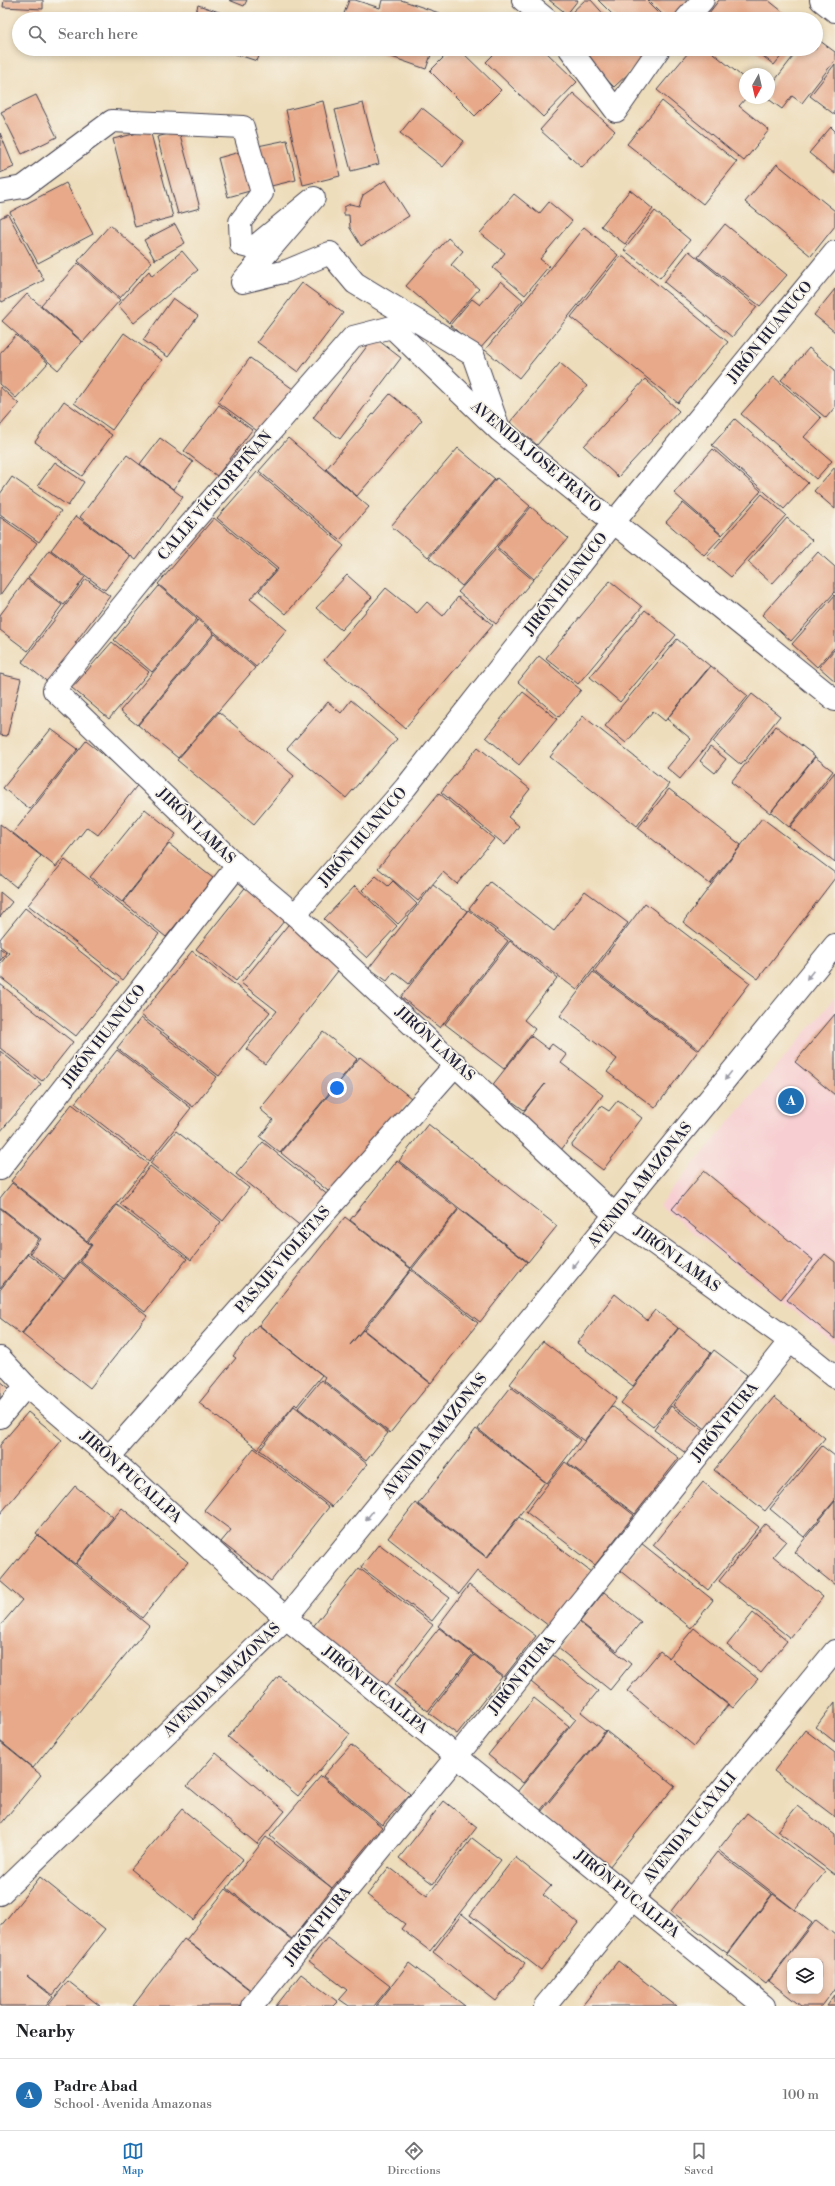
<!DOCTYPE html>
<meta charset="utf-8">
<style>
:root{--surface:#fff;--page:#f6f6f6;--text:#202124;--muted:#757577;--line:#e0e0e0;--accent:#1f6fb2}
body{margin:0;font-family:"Libre Bodoni",serif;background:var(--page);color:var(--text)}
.controls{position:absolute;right:12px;bottom:12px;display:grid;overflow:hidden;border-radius:8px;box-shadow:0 2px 6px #0003}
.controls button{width:36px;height:36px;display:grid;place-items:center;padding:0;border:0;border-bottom:1px solid var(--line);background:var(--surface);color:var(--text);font:20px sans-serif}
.compass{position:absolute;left:739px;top:68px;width:36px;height:36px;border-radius:50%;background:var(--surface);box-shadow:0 2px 6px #0003;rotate:188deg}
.you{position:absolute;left:337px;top:1088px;width:14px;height:14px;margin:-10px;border:3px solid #fff;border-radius:50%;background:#1a73e8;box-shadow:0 0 0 6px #1a73e833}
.badge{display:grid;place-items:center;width:26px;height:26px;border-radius:50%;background:var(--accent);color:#fff;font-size:13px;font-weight:700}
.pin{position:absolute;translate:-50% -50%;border:2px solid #fff;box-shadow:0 1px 4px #0006}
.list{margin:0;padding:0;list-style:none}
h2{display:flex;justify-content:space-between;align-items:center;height:52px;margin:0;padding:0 16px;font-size:17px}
h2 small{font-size:13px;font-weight:400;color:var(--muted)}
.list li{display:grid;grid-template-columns:26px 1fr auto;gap:12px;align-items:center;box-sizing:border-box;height:72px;padding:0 16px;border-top:1px solid var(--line)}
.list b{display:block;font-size:15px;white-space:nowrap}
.list p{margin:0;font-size:13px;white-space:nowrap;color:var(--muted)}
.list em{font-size:13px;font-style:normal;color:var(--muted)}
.icon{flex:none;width:22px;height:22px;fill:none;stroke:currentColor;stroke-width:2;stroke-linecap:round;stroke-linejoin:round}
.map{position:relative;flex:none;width:835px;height:2006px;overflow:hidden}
.search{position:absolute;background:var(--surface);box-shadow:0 2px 6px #0003;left:12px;right:12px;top:12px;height:44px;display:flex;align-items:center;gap:10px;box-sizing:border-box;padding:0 14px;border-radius:22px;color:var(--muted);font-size:15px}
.sheet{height:124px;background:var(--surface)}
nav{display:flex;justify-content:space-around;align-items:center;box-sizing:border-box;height:56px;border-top:1px solid var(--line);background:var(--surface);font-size:11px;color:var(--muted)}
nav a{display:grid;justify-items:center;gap:2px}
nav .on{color:var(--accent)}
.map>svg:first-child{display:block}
</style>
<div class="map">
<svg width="835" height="2006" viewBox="0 0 835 2006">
<rect width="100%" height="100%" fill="#f7f3e8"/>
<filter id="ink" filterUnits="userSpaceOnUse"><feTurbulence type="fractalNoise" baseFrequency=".025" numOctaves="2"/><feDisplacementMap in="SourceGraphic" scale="8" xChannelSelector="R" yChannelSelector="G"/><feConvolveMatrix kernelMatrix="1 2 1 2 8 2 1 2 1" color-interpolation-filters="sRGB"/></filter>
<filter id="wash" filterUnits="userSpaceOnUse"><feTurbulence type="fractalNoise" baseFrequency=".012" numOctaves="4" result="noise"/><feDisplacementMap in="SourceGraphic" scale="16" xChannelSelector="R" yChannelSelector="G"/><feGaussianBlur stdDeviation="0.9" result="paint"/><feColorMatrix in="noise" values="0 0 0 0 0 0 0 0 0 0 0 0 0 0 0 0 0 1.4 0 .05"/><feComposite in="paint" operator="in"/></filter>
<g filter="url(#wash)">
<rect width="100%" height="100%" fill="#edb"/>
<!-- built -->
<polygon fill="#f7cfd2" points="835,998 835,1344 659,1205"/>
<g id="blocks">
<!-- building -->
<g fill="#e7a989" fill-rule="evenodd">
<polygon points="4,0 43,0 43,9 3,7"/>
<polygon points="229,0 247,0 244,6"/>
<polygon points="349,0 355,0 380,8 382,0 401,0 445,15 443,19 342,19"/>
<polygon points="549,0 578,0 567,14"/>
<polygon points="585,0 591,0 608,19 574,19 570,14"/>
<polygon points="598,0 645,0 664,19 617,19"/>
<polygon points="648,0 695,0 676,19 667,19"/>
<polygon points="719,0 768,0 792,19 716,19 709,13"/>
<polygon points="198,5 240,19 194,19"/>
<polygon points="816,38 835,52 835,60 802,103 792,96 782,109 767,98 769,98 769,88 799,49 816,49"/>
<polygon points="220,49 262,49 257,61"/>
<polygon points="369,49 433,49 426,69"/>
<polygon points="452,49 459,49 501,90 475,116 430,71"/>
<polygon points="499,49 543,49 577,82 543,117 486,62"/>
<polygon points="578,49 636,49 645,58 614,87"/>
<polygon points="685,49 716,49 713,53 745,79 746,98 739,106 769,130 744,161 657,90 688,53"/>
<polygon points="754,49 787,49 774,65"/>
<polygon points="835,64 835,115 810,96"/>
<polygon points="573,93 615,131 582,168 540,130"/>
<polygon points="36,95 57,137 22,154 1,112"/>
<polygon points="323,101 340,176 303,185 286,110"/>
<polygon points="662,101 737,162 703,204 627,144"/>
<polygon points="363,103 379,164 351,171 335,110"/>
<polygon points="421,107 464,141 443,167 400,133"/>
<polygon points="831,127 835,131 835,174 809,153"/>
<polygon points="150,130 173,217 135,227 113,139"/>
<polygon points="179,131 200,208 178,214 157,137"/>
<polygon points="0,133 14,167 0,173"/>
<polygon points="287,140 296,180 263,188 253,147"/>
<polygon points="247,150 257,189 228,197 218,158"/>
<polygon points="777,164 835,211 835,226 811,256 745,202"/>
<polygon points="386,180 409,216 361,246 350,228 349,215 344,215 344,207 350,204 359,206 363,195"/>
<polygon points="66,183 93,234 38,263 10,212"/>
<polygon points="630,190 653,209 625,244 601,226"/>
<polygon points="514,194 539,214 549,202 572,221 540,259 549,266 525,295 493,268 505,253 480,233"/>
<polygon points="655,211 690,240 660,278 624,250"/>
<polygon points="8,214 44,280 2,302 0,299 0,218"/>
<polygon points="175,224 185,243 155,260 144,240"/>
<polygon points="725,224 787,275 760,306 698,257"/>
<polygon points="110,225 152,262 120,298 78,261"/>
<polygon points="584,227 618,255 519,378 485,350"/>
<polygon points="448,238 463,251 451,265 479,289 449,323 406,286"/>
<polygon points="182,251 198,270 134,323 118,305 149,271 152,276"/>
<polygon points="689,251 757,307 732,337 664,282"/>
<polygon points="621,255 728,342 678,403 571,317"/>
<polygon points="78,263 120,300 83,342 41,305"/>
<polygon points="501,281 523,300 479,350 450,325 472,299 480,305"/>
<polygon points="302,283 343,313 298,372 257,342"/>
<polygon points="835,289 835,332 814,315"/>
<polygon points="27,294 82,342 58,370 2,321"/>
<polygon points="173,298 198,316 168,357 143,340"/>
<polygon points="124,333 162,360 112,430 74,403"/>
<polygon points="16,335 48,363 16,398 0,384 0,353"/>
<polygon points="374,337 401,358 340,439 313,418"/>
<polygon points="809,348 835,370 835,407 826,418 781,380"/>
<polygon points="250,358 293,389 260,433 218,402"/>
<polygon points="560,363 587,386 537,445 510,422"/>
<polygon points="774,377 821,418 804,437 832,461 816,479 741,414"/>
<polygon points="645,379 679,411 618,477 584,446"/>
<polygon points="0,387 19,404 0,426"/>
<polygon points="390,394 422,420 357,496 326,469"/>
<polygon points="64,401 112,435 82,476 35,442"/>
<polygon points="219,405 252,430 217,476 184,451"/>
<polygon points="735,419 808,483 784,509 712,445"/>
<polygon points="160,438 193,462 173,489 140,464"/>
<polygon points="288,438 369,507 340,540 259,471"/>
<polygon points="458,448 495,479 428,557 391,526"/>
<polygon points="713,449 761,491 722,535 674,493"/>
<polygon points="127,455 183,497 136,560 80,517"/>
<polygon points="55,462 84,482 68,506 38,485"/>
<polygon points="835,467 835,509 814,491"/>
<polygon points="257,472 344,546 286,614 259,591 278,569 217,518"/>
<polygon points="12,477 61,511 39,542 0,514 0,494"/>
<polygon points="497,478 530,506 462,586 429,558"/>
<polygon points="762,494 786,515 731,577 707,557"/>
<polygon points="683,503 722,536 704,555 666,522"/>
<polygon points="531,507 568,538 534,579 497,547"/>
<polygon points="76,516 131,556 105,590 51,550"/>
<polygon points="0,517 37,543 0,595"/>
<polygon points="214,518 276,570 250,599 287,630 256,667 158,584"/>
<polygon points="787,518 812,540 772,584 748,562"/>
<polygon points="496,549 533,580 496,624 458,592"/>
<polygon points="49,550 85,577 64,605 28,578"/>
<polygon points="818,552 835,567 835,592 791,641 762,615"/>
<polygon points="347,575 372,597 341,630 316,608"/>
<polygon points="27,579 62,605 28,651 0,630 0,615"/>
<polygon points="86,579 110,596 75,643 78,645 49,683 22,662"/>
<polygon points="610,581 642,607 578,684 546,658"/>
<polygon points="159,586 197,619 152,672 114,640"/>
<polygon points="386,588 417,613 427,602 443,616 458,597 493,625 405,728 324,660"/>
<polygon points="835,595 835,647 817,667 792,644"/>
<polygon points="645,610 676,635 620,702 590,677"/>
<polygon points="198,620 214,633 137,725 120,711"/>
<polygon points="215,634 255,668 178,758 138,725"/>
<polygon points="677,639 710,666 665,721 653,711 626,743 605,726"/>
<polygon points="112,642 149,672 109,719 72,688"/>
<polygon points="835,649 835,681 819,667"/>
<polygon points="539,656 581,690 559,717 518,682"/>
<polygon points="711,666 748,696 680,779 667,768 691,739 667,719"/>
<polygon points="0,674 21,679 7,736 0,735"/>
<polygon points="523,692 557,719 519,765 486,737"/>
<polygon points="752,694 780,716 741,765 713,742"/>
<polygon points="351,700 397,739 346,798 287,749 328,702 341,713"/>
<polygon points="219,712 294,776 254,824 177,760"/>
<polygon points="583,716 669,784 637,826 550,757"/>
<polygon points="776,726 815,756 770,813 731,782"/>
<polygon points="51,729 78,749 30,809 3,788"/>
<polygon points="86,741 139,783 98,835 87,827 56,867 13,833"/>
<polygon points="478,747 530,789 508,817 519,826 505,845 441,792"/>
<polygon points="710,747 726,759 715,773 700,761"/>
<polygon points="815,757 833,771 789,827 771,812"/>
<polygon points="835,772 835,863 790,827"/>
<polygon points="669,789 741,845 710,884 638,828"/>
<polygon points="439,793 494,839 457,884 443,872 418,901 378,868"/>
<polygon points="145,809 176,834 122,902 90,877"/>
<polygon points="762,818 835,873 835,878 758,979 683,922"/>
<polygon points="0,824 41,856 16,887 0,874"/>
<polygon points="169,844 213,878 166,937 123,902"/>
<polygon points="65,860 159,934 123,980 28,905"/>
<polygon points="376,876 388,886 393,881 417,904 398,924 362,890"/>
<polygon points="490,882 554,931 585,891 628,923 577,990 469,909"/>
<polygon points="248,884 288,916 236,981 196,949"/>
<polygon points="433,885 467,911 409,984 394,972 387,981 369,968"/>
<polygon points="355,886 397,926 367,958 324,919"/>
<polygon points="0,892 12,902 0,917"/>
<polygon points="645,903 750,983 699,1050 594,971"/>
<polygon points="25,908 119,982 76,1036 0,977 0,964 9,953 0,946 0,939"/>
<polygon points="468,910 508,941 440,1028 401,997"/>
<polygon points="292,920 345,962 265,1064 246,1049 277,1011 241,983"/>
<polygon points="510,941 557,978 524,1020 535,1029 504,1069 445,1024"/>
<polygon points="0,948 6,953 0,961"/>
<polygon points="192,951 270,1012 219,1076 141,1015"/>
<polygon points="593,972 698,1051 655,1108 607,1072 617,1059 560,1016"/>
<polygon points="0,984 73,1042 42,1081 0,1048"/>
<polygon points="835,1014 835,1095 795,1062"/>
<polygon points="141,1018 217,1077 193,1107 117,1048"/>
<polygon points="323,1032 357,1059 280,1153 260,1137 273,1120 260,1109"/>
<polygon points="531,1036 548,1049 552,1044 567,1055 561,1063 603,1095 561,1150 519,1118 545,1084 524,1110 509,1099 504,1105 487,1092"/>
<polygon points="117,1050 191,1108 149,1161 75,1103"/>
<polygon points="0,1051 41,1084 0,1132"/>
<polygon points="360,1057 411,1098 333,1195 281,1153"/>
<polygon points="618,1100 642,1118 603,1170 571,1146 601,1106 609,1111"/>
<polygon points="72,1104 148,1164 87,1241 11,1181"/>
<polygon points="428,1124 557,1226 528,1262 399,1161"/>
<polygon points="176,1131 249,1188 223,1221 150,1163"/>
<polygon points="263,1142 329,1196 303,1228 236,1174"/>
<polygon points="397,1161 458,1209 411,1268 350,1220"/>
<polygon points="150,1166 221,1222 191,1260 120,1204"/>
<polygon points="704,1171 813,1260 781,1299 672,1209"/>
<polygon points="12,1183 91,1245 64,1279 30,1253 41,1239 0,1207 0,1198"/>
<polygon points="117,1205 187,1259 145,1312 80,1261 92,1245 88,1242"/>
<polygon points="0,1208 39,1239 0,1288"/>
<polygon points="459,1209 527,1262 480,1322 412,1269"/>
<polygon points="345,1217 411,1269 350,1345 363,1330 430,1383 390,1433 323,1380 325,1377 259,1325"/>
<polygon points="28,1254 63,1281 21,1334 0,1318 0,1290"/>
<polygon points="825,1254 835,1262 835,1339 787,1300"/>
<polygon points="79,1262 147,1316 90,1388 22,1334"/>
<polygon points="411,1270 478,1323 431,1383 364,1330"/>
<polygon points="615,1294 647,1320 655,1310 678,1328 633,1386 577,1343"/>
<polygon points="258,1325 322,1375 297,1406 295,1404 258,1449 199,1403 236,1358 233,1356"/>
<polygon points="679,1328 711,1353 653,1427 621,1403"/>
<polygon points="543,1341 617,1398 584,1441 510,1384"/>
<polygon points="714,1350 747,1375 707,1430 673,1405"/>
<polygon points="321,1380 388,1433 366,1461 298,1408"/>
<polygon points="0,1381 9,1388 0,1399"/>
<polygon points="511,1387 580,1440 547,1483 478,1429"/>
<polygon points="774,1397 825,1438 765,1511 714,1470"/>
<polygon points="294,1406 367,1464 332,1507 260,1450"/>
<polygon points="612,1406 679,1458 635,1514 568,1463"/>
<polygon points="671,1406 704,1431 687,1454 654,1430"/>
<polygon points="28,1412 62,1440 0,1514 0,1445"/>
<polygon points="476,1429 545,1482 487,1557 418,1504"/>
<polygon points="822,1446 835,1456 835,1500 804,1537 770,1509"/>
<polygon points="254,1448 329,1507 271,1581 221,1542 231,1530 204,1510"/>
<polygon points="565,1462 634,1515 595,1565 526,1512"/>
<polygon points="703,1482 759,1527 708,1590 653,1545"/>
<polygon points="75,1486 113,1517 75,1564 36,1533"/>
<polygon points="835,1501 835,1585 794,1552"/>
<polygon points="415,1503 487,1558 519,1517 591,1572 549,1626 477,1571 459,1594 388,1538"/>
<polygon points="122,1508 188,1562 142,1618 76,1564"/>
<polygon points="765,1524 786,1541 773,1556 823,1597 790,1638 719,1581"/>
<polygon points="38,1535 149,1626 33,1768 0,1741 0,1626 22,1600 0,1581"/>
<polygon points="641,1543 713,1600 691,1628 619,1570"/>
<polygon points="379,1544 450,1598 432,1621 361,1567"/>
<polygon points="359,1568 433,1625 382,1691 308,1633"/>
<polygon points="469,1585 536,1636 504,1677 438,1626"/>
<polygon points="604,1592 641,1622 617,1651 580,1622"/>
<polygon points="753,1613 787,1641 761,1673 727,1645"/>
<polygon points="579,1622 631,1664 610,1690 558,1648"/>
<polygon points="439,1628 473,1654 428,1711 394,1685"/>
<polygon points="694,1628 758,1679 733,1708 672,1660 728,1705 694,1746 627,1691 660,1651 669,1658"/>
<polygon points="474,1655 502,1677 457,1734 429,1713"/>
<polygon points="553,1655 598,1691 581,1712 605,1731 540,1811 517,1792 576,1719 531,1682"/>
<polygon points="279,1676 350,1734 298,1796 228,1737"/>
<polygon points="534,1698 569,1726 523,1783 488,1755"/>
<polygon points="835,1702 835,1742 816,1727"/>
<polygon points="805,1730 835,1753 835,1817 774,1771"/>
<polygon points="606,1731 675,1786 609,1867 541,1812"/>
<polygon points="0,1742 41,1775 0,1825"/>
<polygon points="351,1745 410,1794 382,1825 323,1776"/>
<polygon points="216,1753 285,1811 257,1844 187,1786"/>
<polygon points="321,1776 382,1827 332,1888 270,1836"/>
<polygon points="444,1801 477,1827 433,1884 399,1858"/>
<polygon points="797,1806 835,1835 835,1875 777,1831"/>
<polygon points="182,1809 243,1859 193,1920 131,1869"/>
<polygon points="747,1813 825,1872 795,1910 718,1850"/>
<polygon points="266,1837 332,1888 292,1939 227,1888"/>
<polygon points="472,1838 501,1860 430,1951 401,1929 405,1924 367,1895 389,1867 427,1896"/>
<polygon points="717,1852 772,1894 727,1953 671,1911"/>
<polygon points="515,1857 551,1886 543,1895 578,1923 541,1970 470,1915"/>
<polygon points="40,1877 105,1929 53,1995 27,1976 53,1997 46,2006 0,2006 0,1927"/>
<polygon points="226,1889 292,1940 252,1991 186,1940"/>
<polygon points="773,1894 812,1923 766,1984 727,1954"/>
<polygon points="462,1914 525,1964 496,2001 433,1952"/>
<path d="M816 1920 835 1935V1989L822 2006H801L769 1981ZM790 1961H820V1991H790Z"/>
<polygon points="327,1938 390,1986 374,2006 349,2006 339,1999 347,1990 309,1961"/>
<polygon points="184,1939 251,1991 239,2006 133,2006"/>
<polygon points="618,1961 676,2006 582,2006"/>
<polygon points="409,1963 465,2006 376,2006"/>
<polygon points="301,1974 338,2002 334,2006 276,2006"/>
<polygon points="68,1981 100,2006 48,2006"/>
<polygon points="835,1995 835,2006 827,2006"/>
</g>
</g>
</g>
<g filter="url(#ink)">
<use href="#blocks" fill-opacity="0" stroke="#413e4e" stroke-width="1"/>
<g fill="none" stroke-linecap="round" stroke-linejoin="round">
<!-- street casing -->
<g stroke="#413e4e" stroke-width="24">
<g id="street">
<polyline points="523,0 546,19"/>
<polyline points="821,0 835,11"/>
<polyline points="686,19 703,0"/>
<polyline points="570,49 616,111 659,49"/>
<polyline points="0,191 23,187 112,121 243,127 262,193 240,222 241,245 253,248 314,198 242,282 287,271 330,253 355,283 473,355 498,426"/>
<polyline points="835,700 500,431 392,327 353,337 162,557 54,690 237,866 295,915 615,1215 790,1341 835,1377"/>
<polyline points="295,915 406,787 614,522 835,252"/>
<polyline points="0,1169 237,866"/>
<polyline points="0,1358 26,1386 109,1457 286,1618 764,2006"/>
<polyline points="0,1417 26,1386"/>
<polyline points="109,1457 456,1064"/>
<polyline points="252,2006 457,1756 790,1341"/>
</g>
</g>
<!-- secondary casing -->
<g stroke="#413e4e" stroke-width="24">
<g id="secondary">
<polyline points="0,1894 286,1618 835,945"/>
<polyline points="545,2006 835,1651"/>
</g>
</g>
<!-- street -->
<use href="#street" stroke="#fff" stroke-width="22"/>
<!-- secondary -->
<use href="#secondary" stroke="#fff" stroke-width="22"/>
</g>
<!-- one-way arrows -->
<defs><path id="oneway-solid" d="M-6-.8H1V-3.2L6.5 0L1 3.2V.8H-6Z"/></defs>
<g fill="#9c9ca7">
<use href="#oneway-solid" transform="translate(810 975) rotate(129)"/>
<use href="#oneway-solid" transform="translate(728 1076) rotate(129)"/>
<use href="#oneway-solid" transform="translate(575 1264) rotate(129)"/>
<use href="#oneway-solid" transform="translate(369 1516) rotate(129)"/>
</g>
</g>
<g text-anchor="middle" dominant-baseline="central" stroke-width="3.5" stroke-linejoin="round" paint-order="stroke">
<!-- street labels -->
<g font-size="15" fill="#22223b" stroke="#f7f3e8">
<text transform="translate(770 332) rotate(-51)">JIRÓN HUANUCO</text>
<text transform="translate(536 457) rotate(40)">AVENIDA JOSE PRATO</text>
<text transform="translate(215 496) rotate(-49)">CALLE VÍCTOR PIÑAN</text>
<text transform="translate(566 584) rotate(-52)">JIRÓN HUANUCO</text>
<text transform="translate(196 826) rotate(44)">JIRÓN LAMAS</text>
<text transform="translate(363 837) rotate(-49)">JIRÓN HUANUCO</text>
<text transform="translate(104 1036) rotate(-52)">JIRÓN HUANUCO</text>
<text transform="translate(435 1044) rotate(43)">JIRÓN LAMAS</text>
<text transform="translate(640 1185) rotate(-51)">AVENIDA AMAZONAS</text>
<text transform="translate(677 1259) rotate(36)">JIRÓN LAMAS</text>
<text transform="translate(283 1260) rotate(-49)">PASAJE VIOLETAS</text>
<text transform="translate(725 1422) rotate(-51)">JIRÓN PIURA</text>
<text transform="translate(435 1436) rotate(-51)">AVENIDA AMAZONAS</text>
<text transform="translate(131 1477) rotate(42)">JIRÓN PUCALLPA</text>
<text transform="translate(522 1675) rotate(-51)">JIRÓN PIURA</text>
<text transform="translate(222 1680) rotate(-44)">AVENIDA AMAZONAS</text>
<text transform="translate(375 1690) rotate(39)">JIRÓN PUCALLPA</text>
<text transform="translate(690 1828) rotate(-51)">AVENIDA UCAYALI</text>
<text transform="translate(627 1894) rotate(39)">JIRÓN PUCALLPA</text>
<text transform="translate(318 1926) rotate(-51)">JIRÓN PIURA</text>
</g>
</g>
</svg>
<div class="controls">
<button><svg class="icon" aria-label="layers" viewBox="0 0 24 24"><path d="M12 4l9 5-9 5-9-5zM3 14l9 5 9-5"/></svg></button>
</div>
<svg class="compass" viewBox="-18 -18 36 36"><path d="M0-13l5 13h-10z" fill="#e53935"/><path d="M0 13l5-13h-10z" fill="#757577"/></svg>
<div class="you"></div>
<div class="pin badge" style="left:791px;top:1101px">A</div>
<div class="search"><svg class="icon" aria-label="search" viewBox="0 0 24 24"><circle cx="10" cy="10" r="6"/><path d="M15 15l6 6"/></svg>Search here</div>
</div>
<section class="sheet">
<h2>Nearby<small></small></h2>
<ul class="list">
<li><span class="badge">A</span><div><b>Padre Abad</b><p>School · Avenida Amazonas</p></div><em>100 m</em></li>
</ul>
</section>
<nav>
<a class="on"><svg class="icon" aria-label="map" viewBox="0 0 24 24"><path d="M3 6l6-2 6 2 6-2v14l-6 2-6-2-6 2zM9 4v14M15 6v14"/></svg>Map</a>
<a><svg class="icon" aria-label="directions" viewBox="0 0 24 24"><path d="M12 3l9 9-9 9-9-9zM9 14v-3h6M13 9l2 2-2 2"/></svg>Directions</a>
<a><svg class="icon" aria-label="saved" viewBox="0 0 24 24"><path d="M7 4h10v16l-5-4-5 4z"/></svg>Saved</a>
</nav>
